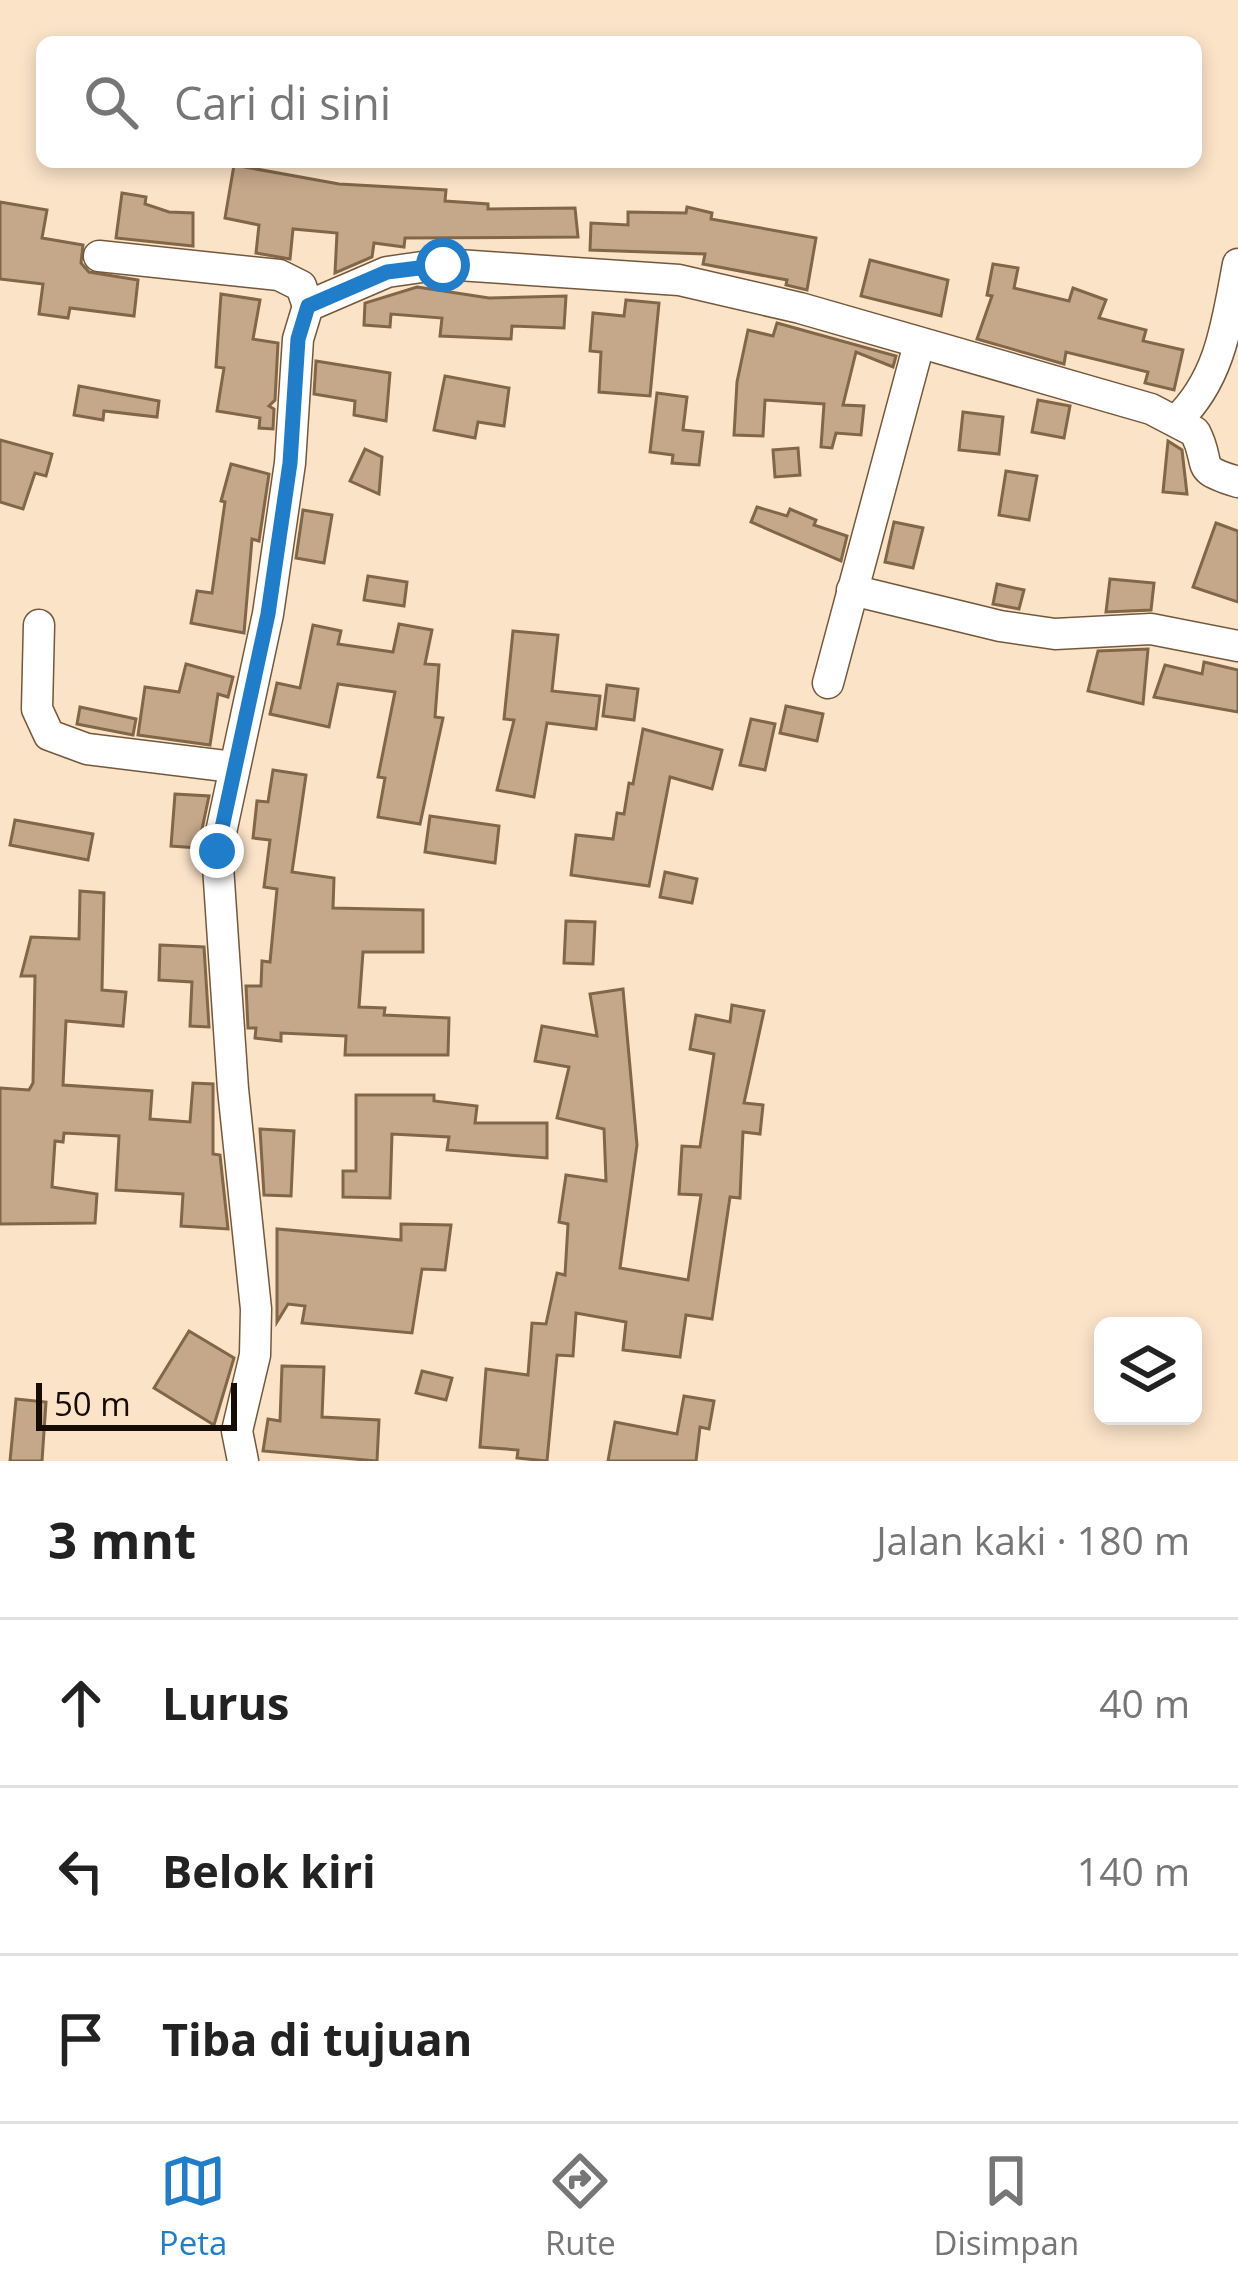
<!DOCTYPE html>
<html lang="id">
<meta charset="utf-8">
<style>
:root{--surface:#fff;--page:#f6f6f6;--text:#222;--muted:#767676;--line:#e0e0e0;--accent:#207dca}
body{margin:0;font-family:"Open Sans",sans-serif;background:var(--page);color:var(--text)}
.controls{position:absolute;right:36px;bottom:36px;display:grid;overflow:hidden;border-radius:18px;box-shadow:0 6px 18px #0003}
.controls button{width:108px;height:108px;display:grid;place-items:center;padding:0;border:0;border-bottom:3px solid var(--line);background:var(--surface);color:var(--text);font:60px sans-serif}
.scale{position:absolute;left:36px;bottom:30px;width:201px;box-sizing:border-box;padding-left:12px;border:6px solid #160c03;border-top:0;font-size:33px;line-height:42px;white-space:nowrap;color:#160c03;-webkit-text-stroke:9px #fbe3c8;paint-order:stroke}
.stop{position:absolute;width:36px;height:36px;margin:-27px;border:9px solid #207dca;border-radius:50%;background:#fff}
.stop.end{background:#207dca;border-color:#fff;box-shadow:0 3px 12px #0008}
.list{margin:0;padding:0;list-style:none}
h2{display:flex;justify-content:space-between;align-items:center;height:156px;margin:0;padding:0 48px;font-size:51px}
h2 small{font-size:39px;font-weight:400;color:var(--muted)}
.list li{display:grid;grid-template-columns:78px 1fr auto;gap:36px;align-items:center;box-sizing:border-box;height:168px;padding:0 48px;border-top:3px solid var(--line)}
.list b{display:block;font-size:45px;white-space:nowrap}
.list em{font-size:39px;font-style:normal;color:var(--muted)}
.icon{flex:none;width:66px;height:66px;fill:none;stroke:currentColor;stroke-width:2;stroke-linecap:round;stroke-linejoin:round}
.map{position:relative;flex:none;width:1238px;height:1461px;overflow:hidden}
.search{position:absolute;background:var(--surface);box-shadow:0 6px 18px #0003;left:36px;right:36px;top:36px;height:132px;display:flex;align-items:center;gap:30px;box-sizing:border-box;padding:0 42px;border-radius:18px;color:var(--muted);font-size:45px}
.sheet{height:660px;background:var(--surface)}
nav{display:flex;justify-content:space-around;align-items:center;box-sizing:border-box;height:168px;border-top:3px solid var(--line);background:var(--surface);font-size:33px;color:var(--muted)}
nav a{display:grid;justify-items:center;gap:6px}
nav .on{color:var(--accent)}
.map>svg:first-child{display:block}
</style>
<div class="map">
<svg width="1238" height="1461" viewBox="0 0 1238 1461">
<rect width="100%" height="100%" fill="#fbe3c8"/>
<!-- building -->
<g fill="#c5a889" stroke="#816648" stroke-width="3">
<polygon points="234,165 339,184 446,190 445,201 488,204 488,209 575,208 578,237 405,238 404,247 374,243 372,257 335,273 337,233 293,229 290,259 256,253 259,225 225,218"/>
<polygon points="122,193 146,197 145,204 169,212 193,213 193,246 116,238"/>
<polygon points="0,202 47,210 42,238 83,245 81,263 89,272 138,280 134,316 70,308 68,318 39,314 43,284 0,279"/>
<polygon points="687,207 712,213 711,219 816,238 807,290 786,285 787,280 703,264 705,254 590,250 591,223 628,225 628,212 686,213"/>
<polygon points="870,260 948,280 941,316 861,296"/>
<polygon points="993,264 1018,268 1014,288 1069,301 1073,288 1106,300 1099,318 1146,330 1143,341 1183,350 1174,390 1145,383 1148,372 1066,352 1064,364 977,339 992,296 987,295"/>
<polygon points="417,287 489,298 566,296 564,328 512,326 511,339 440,336 442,318 391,314 390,327 364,325 365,303"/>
<polygon points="221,294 260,300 253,339 278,343 275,400 269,406 274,409 273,429 259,428 260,418 217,411 224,368 216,367"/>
<polygon points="626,300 659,303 650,396 599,392 601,352 590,351 593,313 624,316"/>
<polygon points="777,323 896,356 893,367 856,352 843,405 864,406 861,435 836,433 832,448 821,447 824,404 765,400 763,436 734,435 737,382 748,330 773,336"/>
<polygon points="316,361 390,373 386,421 354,415 355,401 314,394"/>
<polygon points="445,376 509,388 504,426 478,422 475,438 434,430"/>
<polygon points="79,386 159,401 157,417 104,411 103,420 74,415"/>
<polygon points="657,393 687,397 683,430 703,432 699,465 672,463 673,455 650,452"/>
<polygon points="1038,400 1070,406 1064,438 1032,432"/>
<polygon points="963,412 1003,417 999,454 959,450"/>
<polygon points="0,440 52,454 46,476 35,473 23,509 0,502"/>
<polygon points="1168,441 1182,450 1187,494 1163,492"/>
<polygon points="798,448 800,475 775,477 773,450"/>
<polygon points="365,449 382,457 379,494 350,481"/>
<polygon points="231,464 269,474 259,541 252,539 244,633 191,623 197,591 212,593 225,502 221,501"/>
<polygon points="1006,471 1037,476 1029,520 999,515"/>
<polygon points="757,507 787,516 790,509 816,520 814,525 847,536 841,561 751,522"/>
<polygon points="303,510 332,515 324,563 296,558"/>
<polygon points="894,522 923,528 913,568 885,562"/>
<polygon points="1216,523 1238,531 1238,602 1193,587"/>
<polygon points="368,576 407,582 404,606 364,600"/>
<polygon points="1110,579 1154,583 1151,610 1106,612"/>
<polygon points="997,584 1024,590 1019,609 993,604"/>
<polygon points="399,624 432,630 425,664 439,665 435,717 443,718 420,824 378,817 385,778 378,777 395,692 338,684 329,727 270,714 277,683 300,688 313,625 341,631 338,644 393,652"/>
<polygon points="513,631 558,635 552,691 600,696 596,729 547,723 534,797 497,790 514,720 504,719"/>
<polygon points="1148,649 1143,704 1088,691 1098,651"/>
<polygon points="1204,662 1238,670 1238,712 1154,697 1165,665 1202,674"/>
<polygon points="186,664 233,677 228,697 218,694 210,745 138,735 145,687 179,692"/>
<polygon points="607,685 638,689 634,720 603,716"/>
<polygon points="786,706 823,714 817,741 780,733"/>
<polygon points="80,707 136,719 133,735 77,724"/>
<polygon points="751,719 775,724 765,770 740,765"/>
<polygon points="643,729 722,750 712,789 670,777 649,886 571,875 576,835 613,839 617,813 624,814 629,783 633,784"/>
<polygon points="273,770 306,775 292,872 334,878 333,908 423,910 423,952 363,952 359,1007 385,1008 384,1015 449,1018 448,1055 345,1055 346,1036 281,1033 281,1041 255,1038 256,1028 248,1028 246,986 261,986 262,961 270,962 277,889 264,887 270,840 253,838 257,801 268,802"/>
<polygon points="175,794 209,796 198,848 171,846"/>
<polygon points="430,816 499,826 495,863 425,852"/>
<polygon points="15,820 93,834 88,860 10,845"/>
<polygon points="665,872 697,879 692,903 660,897"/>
<polygon points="80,891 104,893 102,990 126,992 123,1026 66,1021 63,1085 152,1091 150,1119 190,1122 193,1083 213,1084 213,1154 220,1155 228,1229 181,1226 183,1194 116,1190 119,1136 64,1133 63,1142 55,1141 52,1187 97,1194 95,1223 0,1224 0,1088 29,1090 33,1083 35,976 21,976 31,937 79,939"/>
<polygon points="566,921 595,922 593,964 564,963"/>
<polygon points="160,945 204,947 209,1027 190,1026 192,982 159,980"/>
<polygon points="623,989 637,1145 620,1268 688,1280 701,1195 679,1194 682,1146 700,1147 714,1054 690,1049 696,1015 730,1022 732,1005 764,1011 744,1103 763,1105 760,1134 743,1132 740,1198 730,1197 712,1319 686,1315 680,1357 623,1350 626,1322 576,1313 573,1356 557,1355 547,1461 517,1458 518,1450 480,1447 486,1369 528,1375 532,1323 546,1324 557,1273 565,1275 568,1224 559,1222 566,1175 606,1181 604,1129 557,1118 569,1067 535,1061 542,1026 597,1036 590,994"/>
<polygon points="356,1095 434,1095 434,1101 477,1106 475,1123 547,1123 547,1158 447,1150 449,1137 392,1134 390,1198 343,1197 343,1171 356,1171"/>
<polygon points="260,1129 294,1131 291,1196 264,1195"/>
<polygon points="401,1224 451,1225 445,1270 422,1269 412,1333 302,1323 305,1306 288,1304 277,1322 277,1229 401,1240"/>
<polygon points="189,1331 234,1358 214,1425 154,1388"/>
<polygon points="282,1366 324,1367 322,1417 379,1420 377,1461 263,1451 268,1419 280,1421"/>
<polygon points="422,1371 452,1378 446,1400 416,1393"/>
<polygon points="684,1396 714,1401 709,1429 700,1427 696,1461 608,1461 615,1422 677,1434"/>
<polygon points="16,1399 46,1402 42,1461 10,1461"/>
</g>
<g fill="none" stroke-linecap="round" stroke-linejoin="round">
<!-- minor casing -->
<g stroke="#73583b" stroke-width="33">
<g id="minor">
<polyline points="99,256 279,275 301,286 308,306"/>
<path d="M1177 420C1221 378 1227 322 1238 264"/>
<polyline points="852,590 1000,626 1055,634 1151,629 1238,646"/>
<polyline points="39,625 37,709 49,735 87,749 233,767"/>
<polyline points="828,683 919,344"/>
<path d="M243 1461 237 1431 255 1355 256 1309 233 1089 217 851 268 614 290 463 298 339 308 306 387 272 443 264 679 280 800 308 1151 409 1195 432C1213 467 1191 468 1238 482"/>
</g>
</g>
<!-- minor -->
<use href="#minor" stroke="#fff" stroke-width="30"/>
</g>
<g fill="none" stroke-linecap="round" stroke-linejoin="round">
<!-- route -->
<polyline stroke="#207dca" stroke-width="15" points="217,851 268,614 290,463 298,339 308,306 387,272 443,265"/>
</g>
</svg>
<div class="controls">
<button><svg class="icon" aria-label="layers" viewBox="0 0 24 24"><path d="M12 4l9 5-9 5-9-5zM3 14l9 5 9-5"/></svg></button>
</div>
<div class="scale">50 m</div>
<div class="stop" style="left:443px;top:265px"></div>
<div class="stop end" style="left:217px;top:851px"></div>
<div class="search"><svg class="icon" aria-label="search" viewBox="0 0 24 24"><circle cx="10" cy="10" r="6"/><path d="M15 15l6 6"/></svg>Cari di sini</div>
</div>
<section class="sheet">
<h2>3 mnt<small>Jalan kaki · 180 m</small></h2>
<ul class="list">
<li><svg class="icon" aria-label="ahead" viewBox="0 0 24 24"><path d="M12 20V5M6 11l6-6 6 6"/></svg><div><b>Lurus</b></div><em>40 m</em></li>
<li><svg class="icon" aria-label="left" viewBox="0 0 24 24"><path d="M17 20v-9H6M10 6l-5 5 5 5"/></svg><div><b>Belok kiri</b></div><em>140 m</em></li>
<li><svg class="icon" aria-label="arrive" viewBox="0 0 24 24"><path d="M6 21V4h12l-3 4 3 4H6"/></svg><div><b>Tiba di tujuan</b></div></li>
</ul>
</section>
<nav>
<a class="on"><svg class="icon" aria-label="map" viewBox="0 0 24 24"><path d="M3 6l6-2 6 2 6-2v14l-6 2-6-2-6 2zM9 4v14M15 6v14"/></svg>Peta</a>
<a><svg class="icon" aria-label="directions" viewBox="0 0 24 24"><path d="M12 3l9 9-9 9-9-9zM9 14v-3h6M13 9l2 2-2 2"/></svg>Rute</a>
<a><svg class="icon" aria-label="saved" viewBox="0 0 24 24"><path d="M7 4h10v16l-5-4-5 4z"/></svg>Disimpan</a>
</nav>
